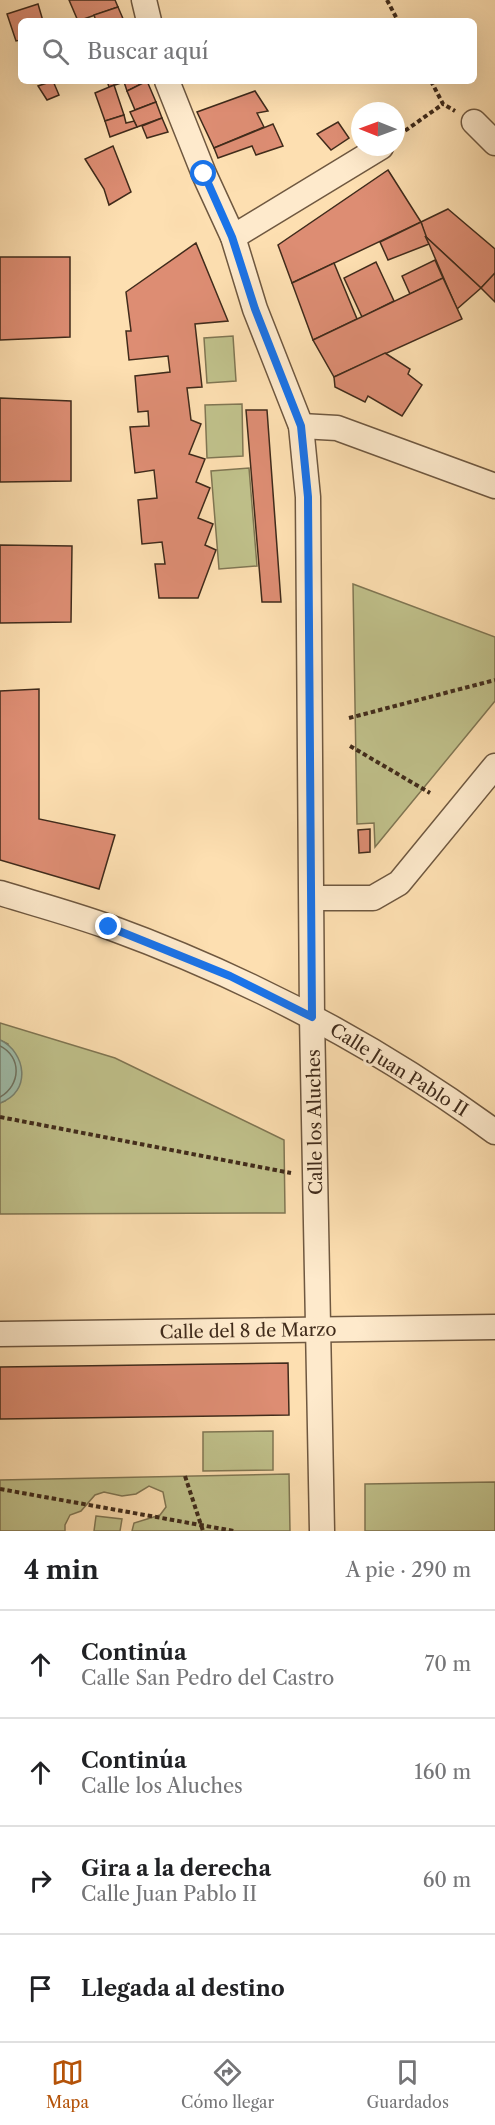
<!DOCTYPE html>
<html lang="es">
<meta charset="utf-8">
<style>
:root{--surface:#fff;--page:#f6f6f6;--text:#202124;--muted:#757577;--line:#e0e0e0;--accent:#b45309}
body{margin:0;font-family:"Libre Caslon Text",serif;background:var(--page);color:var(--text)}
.compass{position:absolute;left:351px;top:102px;width:54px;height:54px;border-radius:50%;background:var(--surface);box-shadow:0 6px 24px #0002;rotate:271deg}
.stop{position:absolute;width:18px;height:18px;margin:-14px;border:4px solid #1a73e8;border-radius:50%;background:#fff}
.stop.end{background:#1a73e8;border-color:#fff;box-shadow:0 2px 6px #0008}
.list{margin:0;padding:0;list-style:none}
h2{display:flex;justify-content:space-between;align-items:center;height:78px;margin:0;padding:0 24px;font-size:26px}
h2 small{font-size:20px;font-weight:400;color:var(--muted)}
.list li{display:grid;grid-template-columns:39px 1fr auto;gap:18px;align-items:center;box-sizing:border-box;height:108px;padding:0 24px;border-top:2px solid var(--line)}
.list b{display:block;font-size:22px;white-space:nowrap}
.list p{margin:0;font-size:20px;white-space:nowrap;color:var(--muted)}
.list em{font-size:20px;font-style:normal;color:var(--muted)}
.icon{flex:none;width:33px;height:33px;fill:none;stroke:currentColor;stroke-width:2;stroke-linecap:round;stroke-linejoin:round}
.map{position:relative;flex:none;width:495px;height:1531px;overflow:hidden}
.search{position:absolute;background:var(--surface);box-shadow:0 6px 24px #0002;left:18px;right:18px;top:18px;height:66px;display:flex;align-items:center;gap:15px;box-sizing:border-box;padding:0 21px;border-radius:9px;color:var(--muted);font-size:22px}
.sheet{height:510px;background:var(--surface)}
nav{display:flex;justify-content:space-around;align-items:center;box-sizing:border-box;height:84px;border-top:2px solid var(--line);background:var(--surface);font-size:16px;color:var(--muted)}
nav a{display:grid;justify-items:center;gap:3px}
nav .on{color:var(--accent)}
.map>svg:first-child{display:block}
</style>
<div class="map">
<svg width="495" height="1531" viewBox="0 0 495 1531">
<rect width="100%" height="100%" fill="#fddfb1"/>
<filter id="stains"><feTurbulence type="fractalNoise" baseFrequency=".00333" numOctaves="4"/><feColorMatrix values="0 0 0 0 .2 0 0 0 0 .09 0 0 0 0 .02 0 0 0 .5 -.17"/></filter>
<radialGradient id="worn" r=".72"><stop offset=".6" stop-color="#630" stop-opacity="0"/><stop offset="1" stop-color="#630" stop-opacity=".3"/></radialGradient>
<!-- green -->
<g fill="#c0c18b" stroke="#807653" stroke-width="1.5">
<polygon points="233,336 236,381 207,383 204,338"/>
<polygon points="242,404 243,456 207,458 205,405"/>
<polygon points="249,468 257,566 219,569 211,471"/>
<polygon points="353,584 495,637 495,701 375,847 374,823 357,824"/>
<polygon points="0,1023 115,1058 284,1140 285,1213 0,1214 0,1103 5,1101 8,1044 0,1040"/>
<polygon points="273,1431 273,1470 203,1471 203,1432"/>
<polygon points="289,1474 290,1531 132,1531 134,1523 160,1515 166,1507 163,1492 149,1486 136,1494 122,1496 104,1492 95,1495 81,1511 70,1515 65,1525 65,1531 0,1531 0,1480"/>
<polygon points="495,1482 495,1531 365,1531 365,1484"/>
<polygon points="96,1516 122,1519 120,1531 94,1531"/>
</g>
<!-- water -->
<path fill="#9fbdaa" stroke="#798371" stroke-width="1.5" d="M0 1040C26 1052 32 1092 0 1103Z"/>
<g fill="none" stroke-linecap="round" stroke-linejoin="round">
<!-- shore -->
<path stroke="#707462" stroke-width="1.5" d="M0 1046C22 1057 21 1085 0 1097"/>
</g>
<!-- building -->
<g fill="#dd8d73" stroke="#402b1b" stroke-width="1.5">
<polygon points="69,0 115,0 118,7 78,21"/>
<polygon points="38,4 43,21 21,21 21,40 16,41 7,14"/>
<polygon points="118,7 124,21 96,21 94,15"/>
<polygon points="53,81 59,95 47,100 38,86"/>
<polygon points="107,81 147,81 127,91 124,82 109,87"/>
<polygon points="147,81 156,102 135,110 127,91"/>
<polygon points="114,85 124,115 105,121 95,93"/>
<polygon points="255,91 268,111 257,113 264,127 214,148 197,112"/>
<polygon points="156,102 162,118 137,127 130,112"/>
<polygon points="124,115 126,123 134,121 137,127 110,137 105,121"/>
<polygon points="162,118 168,132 147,138 142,126"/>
<polygon points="338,122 349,138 331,150 317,134"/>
<polygon points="273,124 283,146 256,155 252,146 218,158 214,148"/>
<polygon points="113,146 131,192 109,205 104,189 85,159"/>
<polygon points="388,170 421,222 292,283 278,245"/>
<polygon points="448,209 495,249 495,273 481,288 425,236 421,222"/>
<polygon points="421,222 429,244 388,260 380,242"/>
<polygon points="425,236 481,288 457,309 429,244"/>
<polygon points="196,243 228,321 195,324 202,387 187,388 191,420 201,424 189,454 205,459 196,482 210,488 198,518 213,524 205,545 216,550 198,598 159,598 155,564 165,564 162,542 142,544 138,500 157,498 154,470 135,473 130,427 149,426 148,411 138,412 135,376 170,372 168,356 129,360 126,331 131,331 126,292"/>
<polygon points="0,257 70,257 70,337 0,340"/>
<polygon points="435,260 443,278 410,294 402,276"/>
<polygon points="376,262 394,301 362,317 344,278"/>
<polygon points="334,263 357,319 313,340 292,283"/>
<polygon points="495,273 495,302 481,288"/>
<polygon points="443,278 462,319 334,377 313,340"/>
<polygon points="385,353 410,369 408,374 422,385 402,416 368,396 365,402 335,387 334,377"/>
<polygon points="0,398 71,401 71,481 0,482"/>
<polygon points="246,410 267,410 281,602 262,602"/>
<polygon points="0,545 72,546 71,622 0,623"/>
<polygon points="39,689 39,819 115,835 99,889 0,860 0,691"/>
<polygon points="370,829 370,852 359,853 358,830"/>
<polygon points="288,1363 289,1415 0,1419 0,1367"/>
</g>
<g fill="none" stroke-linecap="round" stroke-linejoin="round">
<!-- minor casing -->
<g stroke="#6f5840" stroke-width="27">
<g id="minor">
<polyline points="144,0 149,21"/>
<polyline points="167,81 204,174 233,237 255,309 301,426 308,497 312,1017 322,1531"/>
<polyline points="474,122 495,143"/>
<polyline points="233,237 381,147"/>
<polyline points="301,426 337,428 495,486"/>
<path d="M0 893C36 904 73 914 109 927 246 977 378 1046 495 1132"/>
<polyline points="313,898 373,898 399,883 495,766"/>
<polyline points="0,1334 495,1327"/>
</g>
</g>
<!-- path -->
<g stroke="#402b1b" stroke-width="4" stroke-dasharray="4.5 3" stroke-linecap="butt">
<polyline points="387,0 398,21"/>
<polyline points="431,81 443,104 455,111"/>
<polyline points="399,135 443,104"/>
<polyline points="349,718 495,680"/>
<polyline points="350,746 430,793"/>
<polyline points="0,1117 291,1173"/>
<polyline points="185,1476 203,1531"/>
<polyline points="0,1489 234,1531"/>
</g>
<!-- minor -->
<use href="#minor" stroke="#feeacc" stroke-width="24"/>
</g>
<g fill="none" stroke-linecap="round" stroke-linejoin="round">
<!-- route -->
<polyline stroke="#1a73e8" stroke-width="8" points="109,927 230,976 312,1017 308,497 301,426 255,309 232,237 204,174"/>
</g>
<g text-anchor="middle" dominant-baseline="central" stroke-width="6" stroke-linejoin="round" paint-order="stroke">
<!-- street labels -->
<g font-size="18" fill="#402b1b" stroke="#feeacc">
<text transform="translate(399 1070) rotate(32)">Calle Juan Pablo II</text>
<text transform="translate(315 1122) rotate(-91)">Calle los Aluches</text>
<text transform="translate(248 1331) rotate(-1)">Calle del 8 de Marzo</text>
</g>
</g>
<rect width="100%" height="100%" filter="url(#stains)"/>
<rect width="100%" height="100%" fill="url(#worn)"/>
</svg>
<svg class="compass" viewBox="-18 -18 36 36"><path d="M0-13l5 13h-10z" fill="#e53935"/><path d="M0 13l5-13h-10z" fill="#757577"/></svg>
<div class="stop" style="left:204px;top:174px"></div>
<div class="stop end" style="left:109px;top:927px"></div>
<div class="search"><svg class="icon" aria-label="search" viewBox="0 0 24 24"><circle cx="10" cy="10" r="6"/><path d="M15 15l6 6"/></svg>Buscar aquí</div>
</div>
<section class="sheet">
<h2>4 min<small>A pie · 290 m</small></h2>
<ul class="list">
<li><svg class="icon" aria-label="ahead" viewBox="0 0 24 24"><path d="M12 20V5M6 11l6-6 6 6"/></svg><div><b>Continúa</b><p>Calle San Pedro del Castro</p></div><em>70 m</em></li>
<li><svg class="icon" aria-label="ahead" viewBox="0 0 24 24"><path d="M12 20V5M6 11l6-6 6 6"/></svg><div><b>Continúa</b><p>Calle los Aluches</p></div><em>160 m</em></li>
<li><svg class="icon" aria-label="right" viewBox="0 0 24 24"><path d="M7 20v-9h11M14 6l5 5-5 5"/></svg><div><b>Gira a la derecha</b><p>Calle Juan Pablo II</p></div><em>60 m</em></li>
<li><svg class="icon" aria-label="arrive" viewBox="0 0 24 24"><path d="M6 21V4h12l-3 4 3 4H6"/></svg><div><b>Llegada al destino</b></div></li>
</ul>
</section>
<nav>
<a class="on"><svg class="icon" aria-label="map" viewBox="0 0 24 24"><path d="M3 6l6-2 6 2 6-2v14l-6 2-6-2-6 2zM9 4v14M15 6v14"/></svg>Mapa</a>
<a><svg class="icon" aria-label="directions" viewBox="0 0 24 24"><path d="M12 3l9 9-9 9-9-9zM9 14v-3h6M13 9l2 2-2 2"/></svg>Cómo llegar</a>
<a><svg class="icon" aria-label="saved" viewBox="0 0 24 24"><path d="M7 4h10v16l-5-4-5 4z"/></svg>Guardados</a>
</nav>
